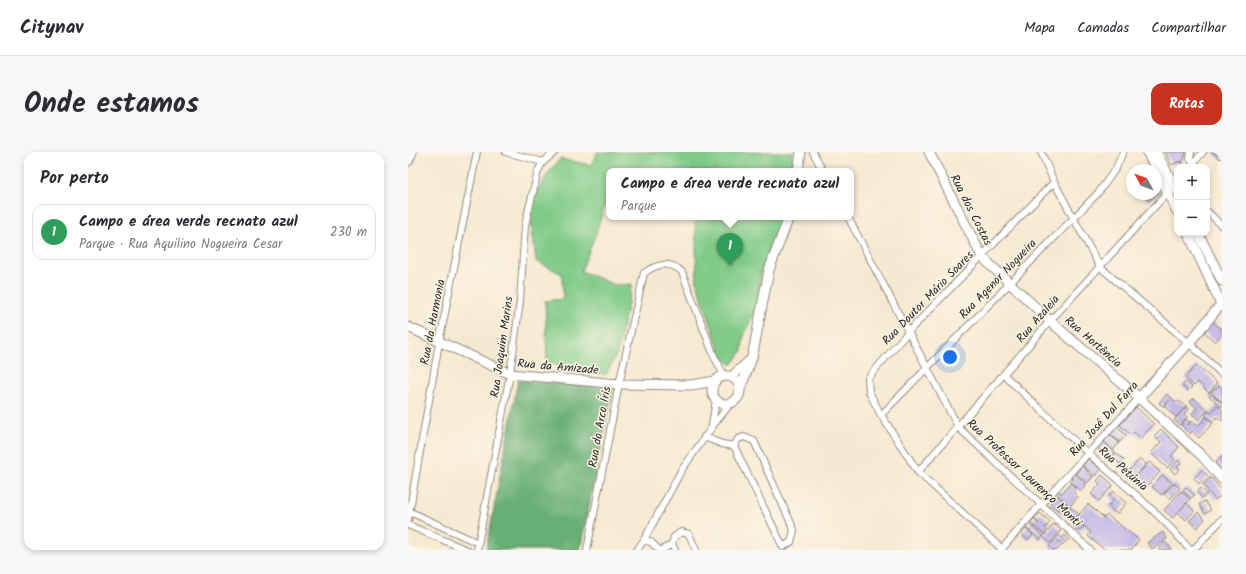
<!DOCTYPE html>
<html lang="pt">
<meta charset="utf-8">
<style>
:root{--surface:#fff;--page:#f7f7f7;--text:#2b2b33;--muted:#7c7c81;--line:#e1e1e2;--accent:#c8321e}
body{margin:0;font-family:Kalam,sans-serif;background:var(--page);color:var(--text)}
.controls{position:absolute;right:12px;top:12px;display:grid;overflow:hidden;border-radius:8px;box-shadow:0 2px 6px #0003}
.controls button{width:36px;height:36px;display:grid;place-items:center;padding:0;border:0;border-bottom:1px solid var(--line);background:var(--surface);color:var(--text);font:20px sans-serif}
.compass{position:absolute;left:718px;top:12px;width:36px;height:36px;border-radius:50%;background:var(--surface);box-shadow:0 2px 6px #0003;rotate:311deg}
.you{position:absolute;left:542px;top:205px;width:14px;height:14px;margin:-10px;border:3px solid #fff;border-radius:50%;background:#1a73e8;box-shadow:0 0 0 6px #1a73e833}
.badge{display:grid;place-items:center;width:26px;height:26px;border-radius:50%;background:var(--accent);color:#fff;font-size:13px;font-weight:700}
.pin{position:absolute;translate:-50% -33px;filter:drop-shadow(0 1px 2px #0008)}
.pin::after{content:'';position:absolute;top:21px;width:14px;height:12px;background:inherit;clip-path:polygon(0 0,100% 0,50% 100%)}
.popup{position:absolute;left:198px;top:16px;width:248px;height:52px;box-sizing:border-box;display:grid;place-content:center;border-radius:8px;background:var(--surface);filter:drop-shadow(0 1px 3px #0005);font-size:13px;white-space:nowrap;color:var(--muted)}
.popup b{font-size:15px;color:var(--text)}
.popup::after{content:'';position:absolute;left:50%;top:100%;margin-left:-8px;border:8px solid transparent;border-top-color:var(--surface)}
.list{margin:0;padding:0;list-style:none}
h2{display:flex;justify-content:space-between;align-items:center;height:52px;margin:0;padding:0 16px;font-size:17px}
h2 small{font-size:13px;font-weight:400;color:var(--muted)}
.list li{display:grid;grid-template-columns:26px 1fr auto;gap:12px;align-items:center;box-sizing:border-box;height:56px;margin:0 8px 8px;padding:0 8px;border:1px solid var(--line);border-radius:12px}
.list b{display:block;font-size:15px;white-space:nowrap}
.list p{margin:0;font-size:13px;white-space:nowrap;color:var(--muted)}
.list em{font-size:13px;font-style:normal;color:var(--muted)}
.map{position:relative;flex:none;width:814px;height:398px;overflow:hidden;border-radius:12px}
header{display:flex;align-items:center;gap:24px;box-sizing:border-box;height:56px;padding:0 20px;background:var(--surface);border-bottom:1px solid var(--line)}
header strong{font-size:19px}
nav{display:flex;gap:22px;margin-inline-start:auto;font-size:14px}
.intro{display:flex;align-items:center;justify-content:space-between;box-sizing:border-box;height:96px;padding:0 24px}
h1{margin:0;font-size:28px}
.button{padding:10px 18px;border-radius:12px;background:var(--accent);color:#fff;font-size:14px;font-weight:700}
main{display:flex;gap:24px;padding:0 24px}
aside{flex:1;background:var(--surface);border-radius:12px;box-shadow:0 2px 6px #0003}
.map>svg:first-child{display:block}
</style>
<header>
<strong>Citynav</strong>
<nav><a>Mapa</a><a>Camadas</a><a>Compartilhar</a></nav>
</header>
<div class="intro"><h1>Onde estamos</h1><a class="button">Rotas</a></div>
<main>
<aside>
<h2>Por perto<small></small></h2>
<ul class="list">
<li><span class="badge" style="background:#2e9e5b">1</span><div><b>Campo e área verde recnato azul</b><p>Parque · Rua Aquilino Nogueira Cesar</p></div><em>230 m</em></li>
</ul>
</aside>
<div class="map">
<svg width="814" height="398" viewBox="0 0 814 398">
<rect width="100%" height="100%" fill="#fcf5e5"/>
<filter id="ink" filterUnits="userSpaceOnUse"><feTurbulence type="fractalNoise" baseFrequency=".025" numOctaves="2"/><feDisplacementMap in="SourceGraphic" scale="8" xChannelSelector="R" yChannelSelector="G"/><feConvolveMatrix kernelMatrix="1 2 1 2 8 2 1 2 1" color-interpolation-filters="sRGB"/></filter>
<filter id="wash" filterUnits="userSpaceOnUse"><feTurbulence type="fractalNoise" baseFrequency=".012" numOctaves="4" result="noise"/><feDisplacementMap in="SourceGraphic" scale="16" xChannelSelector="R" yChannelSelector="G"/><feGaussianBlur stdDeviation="0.9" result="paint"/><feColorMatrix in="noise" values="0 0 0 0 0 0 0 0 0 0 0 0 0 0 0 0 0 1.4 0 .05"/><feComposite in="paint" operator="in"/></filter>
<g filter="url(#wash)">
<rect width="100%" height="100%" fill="#f7e9d1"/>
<!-- green -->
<g fill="#80cb88" stroke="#567b5a">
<polygon points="189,0 385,0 386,19 201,19 201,40 187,84 173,119 207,133 224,132 209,202 198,223 168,215 139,211 137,149 155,147 154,122 128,109 121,52 141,20 152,7 183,13"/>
<polygon points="285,65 377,65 363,88 353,120 348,156 335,186 334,199 324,213 314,205 289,131 287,67"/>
</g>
<!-- forest -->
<polygon fill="#68af74" stroke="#4a6d50" points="110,228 205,236 172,398 78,398"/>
<g id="blocks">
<!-- building -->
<g fill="#c5bce7">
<polygon points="757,0 778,0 774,12 773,9 763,13"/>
<polygon points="804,0 814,0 814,5 812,7"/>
<polygon points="748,35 751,41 740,49 737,42 748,42"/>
<polygon points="803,168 814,178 814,182 807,190 794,178"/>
<polygon points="788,213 809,231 801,241 790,230 786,234 777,226"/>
<polygon points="778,230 784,235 780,239 774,234"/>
<polygon points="811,234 814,236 814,250 803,240"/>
<polygon points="759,242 769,251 771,249 778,254 768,265 756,254 762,248 755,254 751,251"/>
<polygon points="803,242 814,251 814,255 801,244"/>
<polygon points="786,246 799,258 791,268 784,262 789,256 782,250"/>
<polygon points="809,253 814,257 814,269 809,265 805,269 797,263 801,259 803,261"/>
<polygon points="779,254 781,257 776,262 779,265 772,273 766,268"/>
<polygon points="728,255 746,272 733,286 726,280 723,283 712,273"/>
<polygon points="798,265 805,271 791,286 784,279 782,282 773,273 778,267 782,270 779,274 784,269 790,274"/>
<polygon points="707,274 718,283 712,290 701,281"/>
<polygon points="753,277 771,295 763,304 767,308 759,316 743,301 753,290 746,284"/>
<polygon points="700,281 711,291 705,298 694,288"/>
<polygon points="694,288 707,300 701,306 688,295"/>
<polygon points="708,301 716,308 712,312 704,305"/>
<polygon points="814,304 814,319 807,312"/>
<polygon points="680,307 692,317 687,324 675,314"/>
<polygon points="732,307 738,312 725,327 719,321"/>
<polygon points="770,308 773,311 769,315 772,317 767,322 762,317"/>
<polygon points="741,310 752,320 737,336 726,327"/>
<polygon points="674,314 685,325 679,331 668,321"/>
<polygon points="794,318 800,324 791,332 786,326"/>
<polygon points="666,321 678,332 673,339 663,330 665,327 663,325"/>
<polygon points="694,323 705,333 691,349 683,342 692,332 689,329"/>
<polygon points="754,323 764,331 754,343 744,335"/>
<polygon points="803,325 814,339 814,343 807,348 795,332"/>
<polygon points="663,331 668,336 665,340 670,345 662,354 648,341 650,338 653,342"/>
<polygon points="766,331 772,336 762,347 756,342"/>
<polygon points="778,335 787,343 783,346 775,339"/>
<polygon points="793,336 799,342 794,346 789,340"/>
<polygon points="705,339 718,351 709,362 700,354 706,348 701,343"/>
<polygon points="773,339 782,347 771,359 779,351 786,359 778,368 770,360 765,366 756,358"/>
<polygon points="649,344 671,362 668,366 663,362 660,366 642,352"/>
<polygon points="797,349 803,358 797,362 791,352"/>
<polygon points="680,352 696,366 699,363 731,388 723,398 697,398 680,384 683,380 674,372 676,374 671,379 666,375 669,371 666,368"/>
<polygon points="790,360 797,367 789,376 781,369"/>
<polygon points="632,361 642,370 637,376 639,378 636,382 622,371 626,367 631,372 626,366"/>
<polygon points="621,372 635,384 632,388 618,376"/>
<polygon points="646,372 653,378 642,391 635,385"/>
<polygon points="618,377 625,383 620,388 613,382"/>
<polygon points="755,380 759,387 744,397 739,391"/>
<polygon points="651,383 654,386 657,383 661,387 654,393 650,389 654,393 649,398 645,398 641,394"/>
<polygon points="757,390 764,397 751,398 750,397"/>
</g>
</g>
</g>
<g filter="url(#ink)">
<use href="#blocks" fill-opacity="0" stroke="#918a7e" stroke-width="1"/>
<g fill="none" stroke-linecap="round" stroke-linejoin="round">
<!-- street casing -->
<g stroke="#918a7e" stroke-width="8">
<g id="street">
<polyline points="98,0 135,10"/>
<polyline points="405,0 415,19"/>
<polyline points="633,0 646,30 692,115 781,191 814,222"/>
<polyline points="783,0 782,6 786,10"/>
<polyline points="782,15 795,0"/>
<polyline points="799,59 814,74"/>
<polyline points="440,65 550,275 682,398"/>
<path d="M596 223C624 249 652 276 681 302 716 333 752 361 782 398"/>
<polyline points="473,263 691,40 708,16 715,0"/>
<polyline points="304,273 308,248"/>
<polyline points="296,285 314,292 326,294"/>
<polygon points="336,285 346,289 386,378 383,390 375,395 326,294 330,287"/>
<polyline points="510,320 642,169 762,38"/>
<polyline points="0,359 70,391"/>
<polyline points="0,368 31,191 69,0"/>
<polyline points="0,373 59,398"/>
<polyline points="236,388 243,390 251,398"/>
<polyline points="594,397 510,320 473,263 461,240 460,226 500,180 646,30"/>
<polyline points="69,398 102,222 112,149 117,73 130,19 135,10 147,0"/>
<path d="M179 398 211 232 236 121C249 112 262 108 274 120L306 204 317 225"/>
<polyline points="229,398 236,388 273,319 304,275 323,251"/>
<polyline points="254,398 264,392"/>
<polyline points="267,398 264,392 266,385 273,380 281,382 288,398"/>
<path d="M593 398C637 346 685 297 731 246"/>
<polyline points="785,398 814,367"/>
</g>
</g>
<!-- secondary casing -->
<g stroke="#918a7e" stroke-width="11">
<g id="secondary">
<polyline points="521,0 574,105 642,169 731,246 794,304 814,327"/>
<polyline points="739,0 769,59"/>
<polyline points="748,0 769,39"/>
<polyline points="0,9 4,0"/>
<polyline points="390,19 393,0"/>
<polyline points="780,81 814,154"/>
<polyline points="790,81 814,129"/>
<polyline points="0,175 102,222 211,232 284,233 307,229"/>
<circle cx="318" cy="238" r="14"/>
<polyline points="323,225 342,208"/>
<polyline points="331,240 344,206 361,118 381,65"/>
<polyline points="731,246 781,191 814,151"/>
</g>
</g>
<!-- street -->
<use href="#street" stroke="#fff" stroke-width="6"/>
<!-- secondary -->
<use href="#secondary" stroke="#fff" stroke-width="9"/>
</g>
</g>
<g text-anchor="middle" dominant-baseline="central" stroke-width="3" stroke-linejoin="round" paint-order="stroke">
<!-- street labels -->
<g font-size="12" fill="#2b2b2b" stroke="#fcf5e5">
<text transform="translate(563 58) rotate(63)">Rua dos Costas</text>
<text transform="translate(590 127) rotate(-46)">Rua Agenor Nogueira</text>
<text transform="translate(520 146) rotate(-46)">Rua Doutor Mário Soares</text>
<text transform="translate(630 167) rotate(-49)">Rua Azaleia</text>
<text transform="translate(25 170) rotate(-79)">Rua da Harmonia</text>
<text transform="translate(685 190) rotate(41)">Rua Hortência</text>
<text transform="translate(94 195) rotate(-82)">Rua Joaquim Marins</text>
<text transform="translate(150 215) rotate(5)">Rua da Amizade</text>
<text transform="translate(696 267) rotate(-48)">Rua José Dal Farra</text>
<text transform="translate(192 275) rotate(-80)">Rua do Arco Íris</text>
<text transform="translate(715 317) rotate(41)">Rua Petúnia</text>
<text transform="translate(616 321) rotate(43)">Rua Professor Lourenço Monti</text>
</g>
</g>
</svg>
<div class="controls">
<button>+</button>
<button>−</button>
</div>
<svg class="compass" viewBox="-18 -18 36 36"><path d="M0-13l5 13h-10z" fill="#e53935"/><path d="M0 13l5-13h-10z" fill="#7c7c81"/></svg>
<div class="you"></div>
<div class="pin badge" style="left:322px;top:114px;background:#2e9e5b">1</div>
<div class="popup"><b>Campo e área verde recnato azul</b>Parque</div>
</div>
</main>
